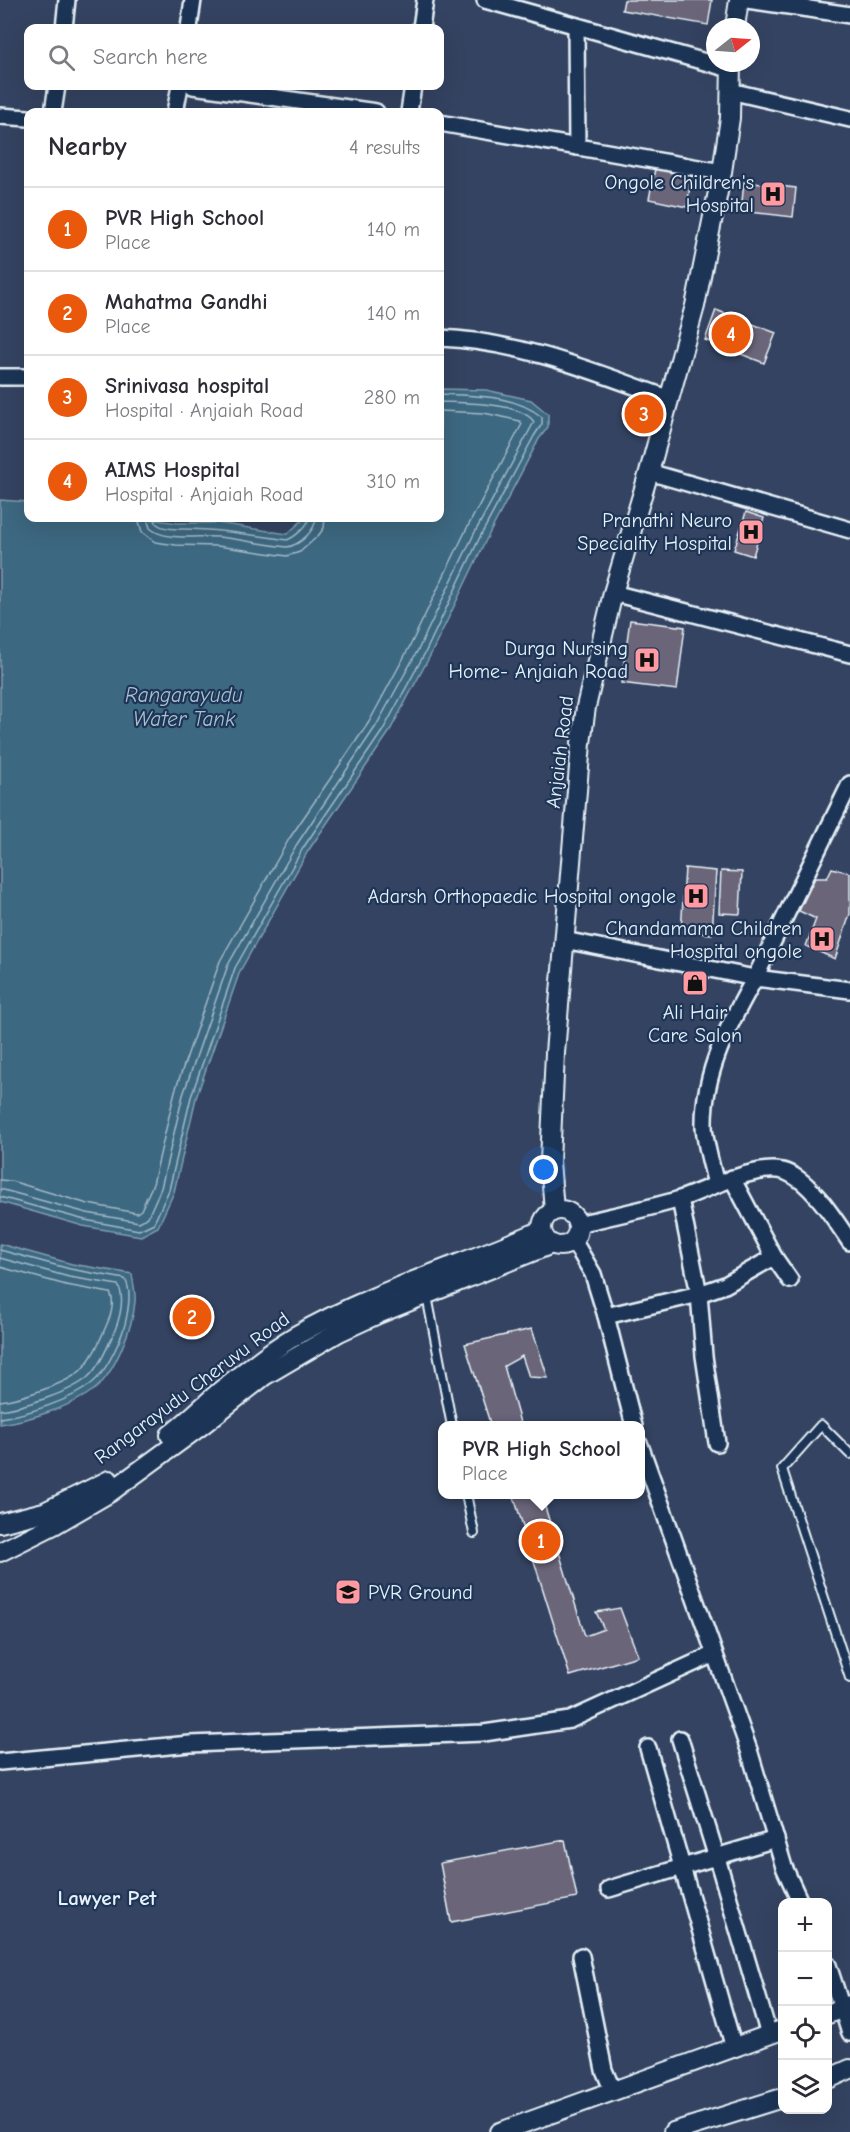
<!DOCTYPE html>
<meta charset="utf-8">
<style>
:root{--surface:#fff;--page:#f2f2f3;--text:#2b2b33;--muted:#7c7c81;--line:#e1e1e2;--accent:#ea580c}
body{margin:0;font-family:"Comic Neue",sans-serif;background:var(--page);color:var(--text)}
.controls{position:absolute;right:18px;bottom:18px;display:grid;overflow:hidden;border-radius:12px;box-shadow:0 6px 24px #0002}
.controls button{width:54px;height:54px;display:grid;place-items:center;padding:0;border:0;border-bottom:2px solid var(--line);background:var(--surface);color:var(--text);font:30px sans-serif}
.compass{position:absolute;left:706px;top:18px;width:54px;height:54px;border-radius:50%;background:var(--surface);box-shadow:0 6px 24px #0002;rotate:73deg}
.you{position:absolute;left:544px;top:1170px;width:21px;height:21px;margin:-15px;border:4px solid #fff;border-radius:50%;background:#1a73e8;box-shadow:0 0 0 9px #1a73e833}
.badge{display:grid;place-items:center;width:39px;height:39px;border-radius:50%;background:var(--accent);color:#fff;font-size:20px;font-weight:700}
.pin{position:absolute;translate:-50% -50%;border:3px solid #fff;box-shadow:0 2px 6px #0006}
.popup{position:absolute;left:438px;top:1421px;width:207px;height:78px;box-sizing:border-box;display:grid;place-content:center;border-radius:12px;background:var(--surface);filter:drop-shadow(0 2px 4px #0005);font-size:20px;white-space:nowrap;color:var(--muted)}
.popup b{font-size:22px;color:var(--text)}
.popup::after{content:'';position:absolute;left:50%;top:100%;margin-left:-12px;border:12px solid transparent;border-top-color:var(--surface)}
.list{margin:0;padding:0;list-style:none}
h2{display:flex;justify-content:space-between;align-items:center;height:78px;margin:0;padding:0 24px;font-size:26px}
h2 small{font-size:20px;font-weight:400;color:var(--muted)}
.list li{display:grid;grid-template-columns:39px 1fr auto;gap:18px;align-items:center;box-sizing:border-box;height:84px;padding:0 24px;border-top:2px solid var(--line)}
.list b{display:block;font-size:22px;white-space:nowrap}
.list p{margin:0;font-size:20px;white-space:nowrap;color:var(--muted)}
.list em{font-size:20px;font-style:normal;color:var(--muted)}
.icon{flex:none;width:33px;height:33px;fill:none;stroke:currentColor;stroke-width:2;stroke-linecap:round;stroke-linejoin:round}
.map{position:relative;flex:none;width:850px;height:2132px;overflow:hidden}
.search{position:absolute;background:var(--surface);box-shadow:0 6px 24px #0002;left:24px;top:24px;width:420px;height:66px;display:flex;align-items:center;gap:15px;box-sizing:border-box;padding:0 21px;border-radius:12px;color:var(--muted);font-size:22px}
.panel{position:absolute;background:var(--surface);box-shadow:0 6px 24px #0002;left:24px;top:108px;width:420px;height:414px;border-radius:12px}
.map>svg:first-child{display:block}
</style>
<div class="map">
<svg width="850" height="2132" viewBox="0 0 850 2132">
<rect width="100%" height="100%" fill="#344361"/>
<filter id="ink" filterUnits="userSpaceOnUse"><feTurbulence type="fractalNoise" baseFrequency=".0167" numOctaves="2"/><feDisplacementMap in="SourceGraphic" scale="12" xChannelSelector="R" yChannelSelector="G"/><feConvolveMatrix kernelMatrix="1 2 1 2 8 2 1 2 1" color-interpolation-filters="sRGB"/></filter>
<g filter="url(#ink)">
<!-- water -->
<g fill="#3c6881" stroke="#819fb1" stroke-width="1.5">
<polygon points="440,389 486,390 531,400 548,414 548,427 539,439 486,540 431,654 388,734 308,851 240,971 196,1098 174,1192 158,1227 141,1236 83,1226 0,1202 0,500 28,502 28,518 142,518 178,523 218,523 287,534 305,518 440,518"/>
<path d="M0 1244 72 1264 132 1274C133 1283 136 1293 135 1302 133 1326 115 1373 95 1389 71 1407 30 1420 0 1424Z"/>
</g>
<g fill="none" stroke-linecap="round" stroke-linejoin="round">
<!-- shore -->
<g stroke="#a3bac8" stroke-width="1.5">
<polyline points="138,518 142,532 155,542 176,545 217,546 287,556 300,552 318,536 324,528 325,518"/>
<path d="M147 518 150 528C165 542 199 535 218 537 241 539 264 545 287 547 300 545 315 531 316 518"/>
<path d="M155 518 156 523C162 529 174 529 183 529 218 529 252 535 287 540 295 537 308 526 309 518"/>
<polyline points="0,1180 11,1181 88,1204 137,1213 141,1210 153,1184 175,1091 220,961 289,839 369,722 411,644 466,530 522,424 520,421 484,413 440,411"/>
<path d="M0 1189 87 1213 139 1222 148 1217 161 1188 183 1095 228 965 297 844 376 726 419 648 474 534 534 422C522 402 462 403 440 402"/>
<path d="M0 1197 85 1220 139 1230 154 1223 169 1190 191 1097 235 968 303 848 383 730 426 651 480 537 534 436 542 424V417C514 394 474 396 440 394"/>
<path d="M0 1250 70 1269 125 1279C131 1290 129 1303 127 1315 124 1335 107 1372 91 1384 69 1401 28 1414 0 1418"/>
<path d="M0 1258 69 1277 118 1285C125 1298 120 1317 115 1330 108 1346 100 1366 87 1378 69 1393 23 1407 0 1410"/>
<path d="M0 1267 66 1285 110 1293C115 1301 111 1316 107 1324 100 1340 94 1356 82 1369 70 1383 19 1399 0 1401"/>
</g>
</g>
<!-- building -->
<g fill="#6a6579" stroke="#e8f1f8" stroke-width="1.5">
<polygon points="624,0 712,0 708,25 622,10"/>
<polygon points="656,164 692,171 687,207 649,199"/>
<polygon points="744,182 796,188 793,217 741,211"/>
<polygon points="716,310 776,333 764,363 705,340"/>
<polygon points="746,512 764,518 753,556 734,550"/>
<polygon points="630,620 685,627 677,690 621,683"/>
<polygon points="685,868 716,871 712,934 681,932"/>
<polygon points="832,868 850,873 850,914 835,959 806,946 816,919 799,911 815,878 827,878"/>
<polygon points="721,871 742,872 740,914 719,913"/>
<polygon points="532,1329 548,1378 529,1377 522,1356 504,1366 521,1426 491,1426 465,1344"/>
<polygon points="513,1494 541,1494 585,1636 604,1629 596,1612 620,1608 638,1656 570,1676"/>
<polygon points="565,1840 577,1898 451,1922 440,1863"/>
</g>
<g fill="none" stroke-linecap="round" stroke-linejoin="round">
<!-- service casing -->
<g stroke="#e8f1f8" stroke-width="12">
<g id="service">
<polyline points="427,1296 452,1426"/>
<polyline points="850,1454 821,1425 782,1469 850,1678"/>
<polyline points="466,1494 474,1533"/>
</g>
</g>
<!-- minor casing -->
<g stroke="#e8f1f8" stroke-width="20">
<g id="minor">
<polyline points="485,0 730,69"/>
<polyline points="747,0 850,15"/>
<polyline points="576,26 577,147"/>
<polyline points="64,28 67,0"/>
<polyline points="189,28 193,0"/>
<polyline points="421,28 425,0"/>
<polyline points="193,86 376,112"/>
<polyline points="730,91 850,119"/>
<polyline points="53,112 57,86"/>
<polyline points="175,112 180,86"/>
<polyline points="409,112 413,86"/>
<polyline points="0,116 28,118"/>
<polyline points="440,123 722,172"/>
<path d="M440 338C520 341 595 372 670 399"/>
<polyline points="0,377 28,377"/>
<polyline points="649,472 850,530"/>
<polyline points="613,593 850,654"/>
<polyline points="564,940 755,978 850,784"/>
<polyline points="732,1178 774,1257 790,1280"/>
<path d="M716 1185C712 1166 705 1145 704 1126 703 1072 729 1024 755 978L850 990"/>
<polyline points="680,1199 699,1294 704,1356 717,1443"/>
<path d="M578 1224C612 1216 647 1209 680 1199 706 1190 760 1162 786 1172 812 1182 835 1220 850 1242"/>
<polyline points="573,1240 593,1274 606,1316 634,1426"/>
<polyline points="606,1316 699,1294 725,1285 774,1257"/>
<polyline points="640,1445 749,1750 784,1867 800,1902"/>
<polyline points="680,1739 717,1858 769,2035"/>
<polyline points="648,1748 734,2048"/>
<polyline points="0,1762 190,1744 484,1733 570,1720 714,1654"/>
<polyline points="609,1889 776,1839"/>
<polyline points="581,1956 604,2070 613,2091"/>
<polyline points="828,1965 850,2033"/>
</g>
</g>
<!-- tertiary casing -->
<g stroke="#e8f1f8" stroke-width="22">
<g id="tertiary">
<polyline points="735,27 739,0"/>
<circle cx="560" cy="1228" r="18"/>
<polyline points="554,1210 550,1162 555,1053 581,743 586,707 613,593 649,472 695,306 722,172 730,118 731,63"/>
<path d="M170 1435C187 1422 202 1407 218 1393 242 1373 268 1352 295 1336 373 1291 460 1266 542 1230"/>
<polyline points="0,1523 44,1512 109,1480"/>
<polyline points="0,1552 54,1525 109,1493 202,1425 264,1376 339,1332 378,1314 552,1244"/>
<polyline points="828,2014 850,2005"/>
<polyline points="828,2079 850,2069"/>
<polyline points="500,2132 782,2030"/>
<polyline points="673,2132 782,2098"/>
</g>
</g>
<!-- service -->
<use href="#service" stroke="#1d3557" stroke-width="8"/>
<!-- minor -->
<use href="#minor" stroke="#1d3557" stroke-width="15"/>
<!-- tertiary -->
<use href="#tertiary" stroke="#1d3557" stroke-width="18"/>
</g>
</g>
<!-- icons -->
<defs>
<g id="hospital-square" transform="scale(1.35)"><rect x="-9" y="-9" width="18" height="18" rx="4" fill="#ff9aa2" stroke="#1d3557"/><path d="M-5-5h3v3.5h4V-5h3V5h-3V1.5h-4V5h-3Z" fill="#111"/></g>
<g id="shop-square" transform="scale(1.35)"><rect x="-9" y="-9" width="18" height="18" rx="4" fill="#ff9aa2" stroke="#1d3557"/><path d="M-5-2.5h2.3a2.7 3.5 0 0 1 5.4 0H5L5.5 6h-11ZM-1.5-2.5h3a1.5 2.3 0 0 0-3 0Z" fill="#111"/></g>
<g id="school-square" transform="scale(1.35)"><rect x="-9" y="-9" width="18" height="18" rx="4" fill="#ff9aa2" stroke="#1d3557"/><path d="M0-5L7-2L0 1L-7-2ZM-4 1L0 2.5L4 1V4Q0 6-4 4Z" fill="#111"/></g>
</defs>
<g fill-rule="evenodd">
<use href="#hospital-square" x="773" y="194"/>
<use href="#hospital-square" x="751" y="532"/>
<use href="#hospital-square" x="647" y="660"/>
<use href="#hospital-square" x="696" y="896"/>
<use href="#hospital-square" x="822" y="939"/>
<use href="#shop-square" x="695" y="983"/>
<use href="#school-square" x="348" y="1592"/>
</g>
<g text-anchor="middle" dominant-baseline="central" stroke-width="4.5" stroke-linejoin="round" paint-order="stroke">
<!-- poi labels -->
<g font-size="20" fill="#e8f1f8" stroke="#1d3557" text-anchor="end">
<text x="754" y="182">Ongole Children's<tspan x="754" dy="23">Hospital</tspan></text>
<text x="732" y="520">Pranathi Neuro<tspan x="732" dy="23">Speciality Hospital</tspan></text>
<text x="628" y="648">Durga Nursing<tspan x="628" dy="23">Home- Anjaiah Road</tspan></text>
<text x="676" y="896">Adarsh Orthopaedic Hospital ongole</text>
<text x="802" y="928">Chandamama Children<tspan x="802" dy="23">Hospital ongole</tspan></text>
<text x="695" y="1012" text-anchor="middle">Ali Hair<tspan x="695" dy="23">Care Salon</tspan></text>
<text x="368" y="1592" text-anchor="start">PVR Ground</text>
</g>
<!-- street labels -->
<g font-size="20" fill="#e8f1f8" stroke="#1d3557">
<text transform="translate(560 752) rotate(-83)">Anjaiah Road</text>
<text transform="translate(192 1388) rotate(-37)">Rangarayudu Cheruvu Road</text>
</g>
<!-- water labels -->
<g font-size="21" font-style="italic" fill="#acc1ce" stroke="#1d3557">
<text x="184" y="695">Rangarayudu<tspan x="184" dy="24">Water Tank</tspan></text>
</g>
<!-- neighbourhood labels -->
<g font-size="21" font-weight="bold" fill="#e8f1f8" stroke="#1d3557">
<text x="107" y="1898">Lawyer Pet</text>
</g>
</g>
</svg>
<div class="controls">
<button>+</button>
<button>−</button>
<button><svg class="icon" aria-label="locate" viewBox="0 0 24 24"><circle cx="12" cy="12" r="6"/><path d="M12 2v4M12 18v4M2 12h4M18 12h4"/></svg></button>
<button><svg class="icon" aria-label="layers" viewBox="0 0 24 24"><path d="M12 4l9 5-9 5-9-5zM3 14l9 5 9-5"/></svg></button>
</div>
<svg class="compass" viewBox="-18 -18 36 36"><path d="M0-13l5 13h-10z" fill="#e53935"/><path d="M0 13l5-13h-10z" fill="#7c7c81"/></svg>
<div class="you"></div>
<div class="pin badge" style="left:541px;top:1541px">1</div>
<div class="popup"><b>PVR High School</b>Place</div>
<div class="pin badge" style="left:192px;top:1317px">2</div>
<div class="pin badge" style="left:644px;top:414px">3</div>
<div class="pin badge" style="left:731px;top:334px">4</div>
<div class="search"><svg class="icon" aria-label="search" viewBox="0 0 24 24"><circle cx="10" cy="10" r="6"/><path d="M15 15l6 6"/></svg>Search here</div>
<section class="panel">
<h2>Nearby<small>4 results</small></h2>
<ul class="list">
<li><span class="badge">1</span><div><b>PVR High School</b><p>Place</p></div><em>140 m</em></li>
<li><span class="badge">2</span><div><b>Mahatma Gandhi</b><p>Place</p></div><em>140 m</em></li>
<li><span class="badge">3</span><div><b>Srinivasa hospital</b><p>Hospital · Anjaiah Road</p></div><em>280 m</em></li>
<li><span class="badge">4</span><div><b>AIMS Hospital</b><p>Hospital · Anjaiah Road</p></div><em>310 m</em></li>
</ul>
</section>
</div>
